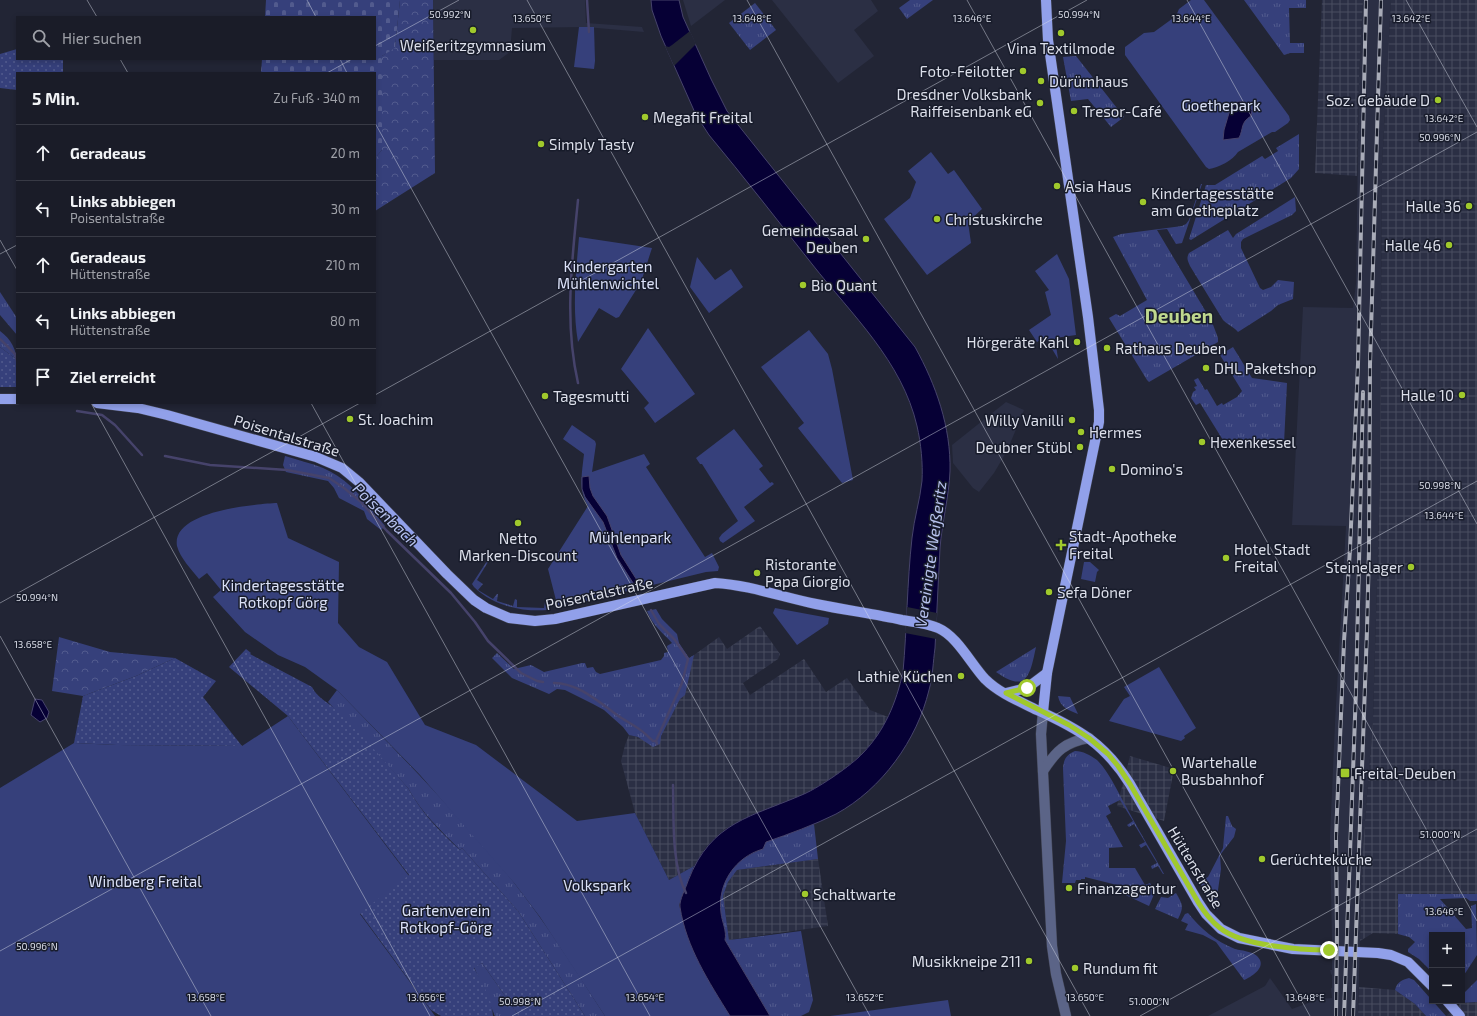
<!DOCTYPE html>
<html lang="de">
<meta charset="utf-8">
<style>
:root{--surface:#1a1c28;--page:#272934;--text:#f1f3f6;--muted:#9fa1a8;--line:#383a45}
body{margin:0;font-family:"Exo 2",sans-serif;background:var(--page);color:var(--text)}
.controls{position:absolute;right:12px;bottom:12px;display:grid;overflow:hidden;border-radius:0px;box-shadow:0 2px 6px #0003}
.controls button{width:36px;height:36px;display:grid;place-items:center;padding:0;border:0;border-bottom:1px solid var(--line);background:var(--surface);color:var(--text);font:20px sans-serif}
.stop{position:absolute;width:12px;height:12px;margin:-9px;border:3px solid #a0c92c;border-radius:50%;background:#fff}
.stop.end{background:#a0c92c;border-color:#fff;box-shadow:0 1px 4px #0008}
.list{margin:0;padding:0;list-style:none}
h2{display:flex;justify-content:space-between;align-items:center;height:52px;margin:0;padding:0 16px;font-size:17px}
h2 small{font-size:13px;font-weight:400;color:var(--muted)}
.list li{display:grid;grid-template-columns:26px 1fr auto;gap:12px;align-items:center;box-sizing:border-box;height:56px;padding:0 16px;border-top:1px solid var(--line)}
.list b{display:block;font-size:15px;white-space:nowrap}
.list p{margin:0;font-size:13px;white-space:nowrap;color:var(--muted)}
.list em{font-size:13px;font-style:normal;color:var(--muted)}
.icon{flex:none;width:22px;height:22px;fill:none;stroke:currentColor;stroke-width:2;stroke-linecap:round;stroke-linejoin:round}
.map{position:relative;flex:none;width:1477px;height:1016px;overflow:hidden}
.search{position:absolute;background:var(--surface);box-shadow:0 2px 6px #0003;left:16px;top:16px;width:360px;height:44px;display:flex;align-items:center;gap:10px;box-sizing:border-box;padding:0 14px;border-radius:0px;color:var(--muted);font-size:15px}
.panel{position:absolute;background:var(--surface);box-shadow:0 2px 6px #0003;left:16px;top:72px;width:360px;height:332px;border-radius:0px}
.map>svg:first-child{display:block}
</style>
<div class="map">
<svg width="1477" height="1016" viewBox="0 0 1477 1016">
<defs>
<pattern id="industrial-grid" width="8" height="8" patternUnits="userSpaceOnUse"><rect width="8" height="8" fill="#2b2f44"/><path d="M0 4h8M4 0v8" fill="none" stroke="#494d5f"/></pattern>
<pattern id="grass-tufts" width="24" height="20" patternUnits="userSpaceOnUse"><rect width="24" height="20" fill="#36407b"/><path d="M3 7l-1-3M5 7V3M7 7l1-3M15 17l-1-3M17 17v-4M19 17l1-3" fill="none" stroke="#525b8e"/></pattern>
<pattern id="forest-crowns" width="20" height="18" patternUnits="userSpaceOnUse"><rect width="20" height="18" fill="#36407b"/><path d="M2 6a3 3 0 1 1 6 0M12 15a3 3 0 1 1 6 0" fill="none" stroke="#525b8e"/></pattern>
<pattern id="cemetery-stones" width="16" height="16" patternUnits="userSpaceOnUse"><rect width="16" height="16" fill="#36407b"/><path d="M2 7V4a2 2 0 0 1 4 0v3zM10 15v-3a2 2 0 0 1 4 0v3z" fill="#525b8e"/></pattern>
<pattern id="garden-dots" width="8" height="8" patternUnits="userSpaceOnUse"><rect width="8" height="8" fill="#36407b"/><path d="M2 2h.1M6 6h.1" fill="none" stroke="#525b8e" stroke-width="1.8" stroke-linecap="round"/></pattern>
</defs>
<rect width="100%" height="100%" fill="#222535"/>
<!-- built -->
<g fill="#2b2f44">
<polygon points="433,0 585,0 586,23 642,27 644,32 585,27 512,28 510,52 499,60 434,60"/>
<polygon points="683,0 725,0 691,26"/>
<polygon points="772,0 871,0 878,11 854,30 874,56 838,83"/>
<polygon points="1363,0 1391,0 1382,167 1380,481 1373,721 1362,860 1358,1016 1208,1016 1265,986 1270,978 1292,1009 1319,999 1332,998 1331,988 1332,988 1332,975 1331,974 1330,970 1332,970 1332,941 1330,837 1335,723 1346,526 1292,525 1303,307 1353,308 1356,283 1359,77"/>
<polygon points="1006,402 1024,410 1007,451 994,473 979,492 973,488 953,463 952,445"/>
</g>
<!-- industrial -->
<g fill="url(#industrial-grid)">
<polygon points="1322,0 1363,0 1359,77 1357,176 1315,173"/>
<polygon points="1391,0 1477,0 1477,894 1398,894 1398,934 1373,933 1360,941 1362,860 1373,721 1380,481 1382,167"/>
<polygon points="760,626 780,654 778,659 743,683 750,695 804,659 826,692 847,678 870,710 888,717 881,731 863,753 842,771 806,794 746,818 725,829 706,847 694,866 669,880 635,813 621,761 625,745 629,735 638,737 683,663 719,637 727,649"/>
<polygon points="1130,756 1174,769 1164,821 1117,806"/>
<polygon points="818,859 828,926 729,940 723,896 728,882 737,870"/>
<polygon points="1359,987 1395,990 1415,1004 1426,1016 1358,1016"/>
<polygon points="1477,1002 1477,1016 1446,1016 1461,1003"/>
</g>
<!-- grass -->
<g fill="url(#grass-tufts)">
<polygon points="910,0 933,0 907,19 899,8"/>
<polygon points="1244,0 1306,0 1306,8 1289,8 1290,43 1304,43 1304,53 1290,53 1284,55"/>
<polygon points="755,3 776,30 750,50 729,23"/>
<polygon points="1076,56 1124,117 1111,127 1088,99 1071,101 1063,57"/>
<polygon points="1299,134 1299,169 1291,178 1191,240 1189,239 1206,185 1215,185 1262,156 1265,159 1278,151 1276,148"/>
<polygon points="1201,184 1202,184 1182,243 1176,244 1167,229 1157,230 1212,322 1218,338 1218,342 1149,382 1147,380 1109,318 1116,314 1120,316 1147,300 1113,237 1121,234 1182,226 1186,224 1189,220"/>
<path d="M1295 197 1296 211 1292 215 1243 239 1241 242V248L1260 288 1263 290 1271 287 1278 280 1294 282 1293 299 1278 305 1271 311 1238 332C1233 326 1229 326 1223 320L1190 266C1188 261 1186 259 1189 253L1228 230 1233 238 1236 234Z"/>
<polygon points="0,292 17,318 17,335 0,315"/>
<path d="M0 331C11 339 17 350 17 364L16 359 0 347Z"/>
<polygon points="1233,347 1252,378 1287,383 1284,443 1242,444 1239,438 1226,445 1200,403 1196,405 1191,398 1193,392 1196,390 1194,387 1197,386 1194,380 1198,378 1205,390 1207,389 1217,406 1222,403 1223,405 1237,397 1242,391 1220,355"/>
<path d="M285 456C297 460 311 463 323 468 351 480 367 504 385 526L381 530 367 519 364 511 339 498 334 488 328 481 286 472 283 465Z"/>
<path d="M493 552 499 556 493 554 477 580 483 584 478 590 493 599 497 594H498L497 601 513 606 515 599 517 600V607L544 608 545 602 547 610C521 612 492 605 474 587L472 584Z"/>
<path d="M656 609 662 619 677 634 679 643 689 658 694 655 685 695 680 699 661 736 660 744 653 747 638 737 629 735 623 727 604 710 593 704 565 690 557 689 549 694 512 678 492 658 497 653 514 669 531 665 544 672 582 663H585L587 668 593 667 596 672 600 674 661 660 664 656V653L668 652 667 646 672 643C663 633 652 625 647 611Z"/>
<path d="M1036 647C1030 675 1027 694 996 672Z"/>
<path d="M337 690C398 753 460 815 515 884 548 926 576 971 605 1016H585L518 911 462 848 460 850C441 831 421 812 408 788L360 735 328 702Z"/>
<path d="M1058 696 1070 697 1078 714C1068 710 1060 707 1058 696Z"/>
<path d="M1075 751C1083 751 1090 755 1097 760 1108 771 1116 788 1123 801 1136 826 1151 850 1164 874H1163L1158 866 1152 869 1151 866 1157 863 1146 845 1141 848 1139 845 1145 842 1134 824 1129 827 1127 825 1133 821 1120 800 1108 806 1111 813 1106 816 1123 847 1109 848V868H1135L1145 885 1150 883 1155 892 1149 906 1119 892 1117 885 1085 877V879H1081V880H1076L1075 883H1062L1066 841 1063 768C1064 759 1066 755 1075 751Z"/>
<polygon points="1226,816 1228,816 1232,826 1236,829 1234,837 1220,855 1221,869 1217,897 1219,905 1218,909 1208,900 1201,885 1203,880 1208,877 1223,848"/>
<path d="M814 824 818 859 737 870 728 882 723 896 729 940 801 931 813 1000 809 1012 801 1016H770L725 940C727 931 722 922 721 913 717 884 735 857 763 849L766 842Z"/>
<path d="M1176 893C1183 905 1184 907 1178 919L1155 909 1161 897 1168 898Z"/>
<polygon points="1398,894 1477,894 1477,901 1470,901 1466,898 1440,899 1466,929 1472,928 1471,906 1476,904 1477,955 1466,972 1462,977 1462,935 1432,935 1432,972 1419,959 1408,952 1408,949 1415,942 1409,937 1398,934"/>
<path d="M1188 913C1201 929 1215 941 1235 949 1242 951 1256 951 1260 960 1264 969 1251 977 1244 980L1216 942 1203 935 1185 930 1188 924 1181 921 1185 914Z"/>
<polygon points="482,963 519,1016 495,1016 474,967"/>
<path d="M1409 978 1414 980 1446 1016H1426L1415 1004 1395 990C1397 982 1402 980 1409 978Z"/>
<polygon points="1477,980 1477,1002 1461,1003 1463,1001 1462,995"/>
</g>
<!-- forest -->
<g fill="url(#forest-crowns)">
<polygon points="400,0 433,0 435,173 375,211 375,158 382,150 382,56 395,47"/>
<polygon points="59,637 110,652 175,658 136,676 83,696 52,691"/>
</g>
<!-- cemetery -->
<polygon fill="url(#cemetery-stones)" points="266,0 400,0 395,48 382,56 382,150 375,158 375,73 261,73 262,59 375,59 375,17 265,17"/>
<!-- park -->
<g fill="#36407b">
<path d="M1191 0H1204L1289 116 1290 120 1288 123 1275 132H1272L1238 152C1233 160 1218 168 1209 169L1206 167 1125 55V47L1144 33 1154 32 1176 16 1179 9Z"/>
<polygon points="579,27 594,27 595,61 594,69 574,67"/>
<polygon points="931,152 948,174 954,170 982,209 968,222 971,243 927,275 884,219 910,198 916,182 908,171"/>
<path d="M579 237 652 248 641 282 619 317 616 318 599 308 578 342C572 307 576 272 579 237Z"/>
<polygon points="1057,254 1069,279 1076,335 1055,338 1058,359 1045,337 1037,342 1029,330 1051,315 1045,292 1049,290 1035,271"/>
<polygon points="697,257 715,280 731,269 743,287 709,313 690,287"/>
<polygon points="648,328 695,394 655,423 644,408 649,403 621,369"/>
<polygon points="809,330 828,354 832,369 853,480 842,483 798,428 804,423 761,367"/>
<path d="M572 425 595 441 596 444 592 472 644 454 650 464 646 467 705 557 712 553 719 567 718 571 706 572 558 608 548 569 588 506C578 489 582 473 584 454L563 439Z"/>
<polygon points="734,429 763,466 759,469 770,483 772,482 774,484 744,507 755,521 723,543 720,541 719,538 722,534 738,521 702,464 700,464 696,458"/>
<path d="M277 503 288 538 339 562 338 623 359 647 387 662 425 725 476 745 577 821 635 813 669 880 694 866 679 905 689 940 706 976 730 1016H605L540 917 515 884 420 775 337 690 305 667 278 655 245 632 213 597 221 590 207 573 199 579C192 570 180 558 177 546 171 511 255 504 277 503Z"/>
<polygon points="1084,562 1090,562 1099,570 1097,572 1095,582 1081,579"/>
<polygon points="775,608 829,618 828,624 797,645 773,613"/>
<polygon points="1159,667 1196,728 1184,736 1185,738 1181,741 1109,721 1124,699 1130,696 1124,687"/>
<polygon points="288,716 409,876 360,914 435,1016 0,1016 0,788 74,743 117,745 242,746"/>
<polygon points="948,1000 951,1016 830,1016 838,1015"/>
</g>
<!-- garden -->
<g fill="url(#garden-dots)">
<polygon points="17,49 17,59 63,59 63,73 17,73 17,90 0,88 0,54"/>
<polygon points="0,347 16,359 17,366 17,387 0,387"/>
<path d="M246 649 251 653 250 654 312 687C317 698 331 704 339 712 363 736 386 763 408 788 421 812 440 832 460 850L462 848 518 911 585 1016H519L482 963 474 968C482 983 492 998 493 1016H441L431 1010 360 913 409 875 288 716 229 667Z"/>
<polygon points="175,658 216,681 203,697 242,746 117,745 74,743 83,696 136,676"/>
</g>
<!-- water -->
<g fill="#060035" stroke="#46436b">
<path d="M651 0H679L683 17 711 79 727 111 915 347C936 385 951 427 950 471 949 497 942 522 940 548 938 581 937 615 935 648 933 662 933 676 929 690 917 740 882 789 836 814 814 825 789 834 766 842L763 849C735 857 717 884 721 913 722 922 727 931 725 940L770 1016H730C709 982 686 947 680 907 679 900 686 888 688 881 711 821 752 817 804 794 820 787 852 765 863 753 885 730 896 703 903 672 907 628 907 583 912 538 914 519 920 500 922 481 923 464 921 443 917 426 902 361 852 315 812 264 778 221 744 177 709 135L696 115 661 36 652 10Z"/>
<path d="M1239 101 1246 103 1252 110 1251 116C1240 123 1244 128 1239 138L1223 140 1224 130 1229 113C1233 111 1234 108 1234 104Z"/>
<polygon points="589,476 590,488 593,496 607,516 621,555 642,588 637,589 617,558 603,522 585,497 582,489 582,477"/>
<polygon points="35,699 42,700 49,712 47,718 40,722 31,715"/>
</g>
<!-- pier -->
<g fill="#222535">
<polygon points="690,31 696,44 674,66 665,46 669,47 672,45"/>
<polygon points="907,607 937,613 936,639 905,633"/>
</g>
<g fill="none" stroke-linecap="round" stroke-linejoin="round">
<!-- stream -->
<g stroke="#46436b" stroke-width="2.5">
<polyline points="587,0 589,32"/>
<polyline points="0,339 15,354 17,361"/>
<path d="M578 383C564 322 572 261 578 200"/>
<polyline points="77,411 102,415 115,425 142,455"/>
<polyline points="165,456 210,465 287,470 329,478 344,488 360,501 387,531 451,593 475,622 488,641 521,673 537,681 543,682"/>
<polyline points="651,610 659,624 675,640 688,659 682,683 656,741"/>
<path d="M554 683C578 683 599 702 617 715 624 720 632 724 639 729 644 732 648 737 653 741H656L657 744"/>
<path d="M673 785C674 817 671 865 686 893"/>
</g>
<!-- minor casing -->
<g stroke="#404352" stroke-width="11">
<g id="minor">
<polyline points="1043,712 1041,734 1052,946 1056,974 1066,1016"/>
<path d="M1043 771C1056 751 1065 742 1089 738"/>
</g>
</g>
<!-- major casing -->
<g stroke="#404352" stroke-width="11">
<g id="major">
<polyline points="0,399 17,399"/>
<path d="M97 403 138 408 167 415 316 457 342 468 359 482 447 574 474 600 486 608 509 618 535 621 555 619 715 583C749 585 782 597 816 604 845 610 874 614 902 620 914 622 927 623 938 628 957 636 971 664 985 679 999 693 1019 701 1037 710 1079 729 1105 744 1130 784L1198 902 1206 914 1221 929 1239 938 1293 949 1378 953 1391 955 1408 962 1432 986"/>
<polyline points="1006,693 1027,688 1047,673"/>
<polyline points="1043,712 1047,673 1099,422 1099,410 1088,317 1048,40 1046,0"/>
<polyline points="1447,1001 1460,1016"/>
</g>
</g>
<!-- minor -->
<use href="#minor" stroke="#5b6487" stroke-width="10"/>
<!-- major -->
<use href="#major" stroke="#91a0ea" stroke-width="10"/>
<!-- rail casing -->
<g stroke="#a9acb8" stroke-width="4">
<g id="rail">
<polyline points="1336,1016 1337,928 1336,837 1344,641 1350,549 1358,364 1366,0"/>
<polyline points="1344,1016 1356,690 1363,392"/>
<polyline points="1353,1016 1367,630 1369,550 1370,364 1381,0"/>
</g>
</g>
<!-- rail -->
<use href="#rail" stroke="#181c2b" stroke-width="2.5" stroke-dasharray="8" stroke-linecap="butt"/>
</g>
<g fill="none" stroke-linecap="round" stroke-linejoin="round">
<!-- route -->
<path stroke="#a0c92c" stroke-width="5" d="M1027 688 1006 693 1069 725 1089 738 1108 754 1118 766 1130 784 1198 902C1204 912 1211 921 1220 928 1242 946 1301 950 1329 950"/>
</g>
<!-- ticks -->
<path fill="none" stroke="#dcdfea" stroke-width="1" stroke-opacity="0.45" d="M87 0 97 17M307 0 316 17M527 0 1090 1016M747 0 1310 1016M967 0 1477 921M1187 0 1477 524M1406 0 1477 127M375 46 459 0M120 59 128 73M340 59 347 73M327 73 352 59M375 123 870 1016M0 240 17 270M0 254 17 245M375 395 1087 0M91 403 430 1016M311 403 650 1016M0 603 360 403M0 636 211 1016M0 951 1477 132M512 1016 1477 481M1140 1016 1477 829"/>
<!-- markers -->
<g fill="#a0c92c" stroke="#181c2b" stroke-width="1.5">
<circle cx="473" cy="30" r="4"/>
<circle cx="1061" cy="33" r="4"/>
<circle cx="1023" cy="71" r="4"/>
<circle cx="1041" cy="81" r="4"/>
<circle cx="1438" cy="100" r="4"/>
<circle cx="1040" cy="103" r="4"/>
<circle cx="1074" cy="111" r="4"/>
<circle cx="645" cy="117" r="4"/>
<circle cx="541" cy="144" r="4"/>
<circle cx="1057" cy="186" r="4"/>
<circle cx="1143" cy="202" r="4"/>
<circle cx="1469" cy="206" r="4"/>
<circle cx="937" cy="219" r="4"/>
<circle cx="866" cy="239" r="4"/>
<circle cx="1449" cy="245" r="4"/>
<circle cx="803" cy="285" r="4"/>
<circle cx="1077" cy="342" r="4"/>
<circle cx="1107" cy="348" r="4"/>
<circle cx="1206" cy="368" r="4"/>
<circle cx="1462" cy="395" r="4"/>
<circle cx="545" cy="396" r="4"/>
<circle cx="350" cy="419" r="4"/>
<circle cx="1072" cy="420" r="4"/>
<circle cx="1081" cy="432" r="4"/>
<circle cx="1202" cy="442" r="4"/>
<circle cx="1080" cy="447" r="4"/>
<circle cx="1112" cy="469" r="4"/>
<circle cx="518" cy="523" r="4"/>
<path d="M1059 539h4v4h4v4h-4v4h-4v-4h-4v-4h4z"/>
<circle cx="1226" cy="558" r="4"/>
<circle cx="1411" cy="567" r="4"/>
<circle cx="757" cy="573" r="4"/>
<circle cx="1049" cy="592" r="4"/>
<circle cx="961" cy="676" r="4"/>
<circle cx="1173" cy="771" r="4"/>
<rect x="1340" y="768" width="10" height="10" rx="2"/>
<circle cx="1262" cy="859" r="4"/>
<circle cx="1069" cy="888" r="4"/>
<circle cx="805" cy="894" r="4"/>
<circle cx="1029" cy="961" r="4"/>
<circle cx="1075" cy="968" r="4"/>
</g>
<g text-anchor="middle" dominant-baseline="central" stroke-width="3" stroke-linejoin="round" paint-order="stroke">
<!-- poi labels -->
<g font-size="15" fill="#dcdfea" stroke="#181c2b" text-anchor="start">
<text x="473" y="45" text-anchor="middle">Weißeritzgymnasium</text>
<text x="1061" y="48" text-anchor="middle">Vina Textilmode</text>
<text x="1015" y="71" text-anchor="end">Foto-Feilotter</text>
<text x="1049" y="81">Dürümhaus</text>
<text x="1032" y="94" text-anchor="end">Dresdner Volksbank<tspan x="1032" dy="17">Raiffeisenbank eG</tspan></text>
<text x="1430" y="100" text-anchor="end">Soz. Gebäude D</text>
<text x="1082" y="111">Tresor-Café</text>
<text x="653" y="117">Megafit Freital</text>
<text x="549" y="144">Simply Tasty</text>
<text x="1065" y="186">Asia Haus</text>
<text x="1151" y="193">Kindertagesstätte<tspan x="1151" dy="17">am Goetheplatz</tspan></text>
<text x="1461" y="206" text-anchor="end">Halle 36</text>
<text x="945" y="219">Christuskirche</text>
<text x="858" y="230" text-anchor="end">Gemeindesaal<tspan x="858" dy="17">Deuben</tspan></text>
<text x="1441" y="245" text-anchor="end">Halle 46</text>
<text x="811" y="285">Bio Quant</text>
<text x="1069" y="342" text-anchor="end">Hörgeräte Kahl</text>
<text x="1115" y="348">Rathaus Deuben</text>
<text x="1214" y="368">DHL Paketshop</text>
<text x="1454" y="395" text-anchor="end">Halle 10</text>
<text x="553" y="396">Tagesmutti</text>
<text x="358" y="419">St. Joachim</text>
<text x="1064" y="420" text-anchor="end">Willy Vanilli</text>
<text x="1089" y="432">Hermes</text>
<text x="1210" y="442">Hexenkessel</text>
<text x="1072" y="447" text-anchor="end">Deubner Stübl</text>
<text x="1120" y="469">Domino's</text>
<text x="1069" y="536">Stadt-Apotheke<tspan x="1069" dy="17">Freital</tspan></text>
<text x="518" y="538" text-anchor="middle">Netto<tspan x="518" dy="17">Marken-Discount</tspan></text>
<text x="1234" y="549">Hotel Stadt<tspan x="1234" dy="17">Freital</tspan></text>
<text x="765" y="564">Ristorante<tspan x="765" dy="17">Papa Giorgio</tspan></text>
<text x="1403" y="567" text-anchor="end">Steinelager</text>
<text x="1057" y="592">Sefa Döner</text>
<text x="953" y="676" text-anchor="end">Lathie Küchen</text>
<text x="1181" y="762">Wartehalle<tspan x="1181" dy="17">Busbahnhof</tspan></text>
<text x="1354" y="773">Freital-Deuben</text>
<text x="1270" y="859">Gerüchteküche</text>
<text x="1077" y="888">Finanzagentur</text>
<text x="813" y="894">Schaltwarte</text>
<text x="1021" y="961" text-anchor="end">Musikkneipe 211</text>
<text x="1083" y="968">Rundum fit</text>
</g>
<!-- park labels -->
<g font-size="15" fill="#dbe1f8" stroke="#181c2b">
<text x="1221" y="105">Goethepark</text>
<text x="608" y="266">Kindergarten<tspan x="608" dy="17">Mühlenwichtel</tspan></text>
<text x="630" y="537">Mühlenpark</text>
<text x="283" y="585">Kindertagesstätte<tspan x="283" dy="17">Rotkopf Görg</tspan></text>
<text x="145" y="881">Windberg Freital</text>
<text x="597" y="885">Volkspark</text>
<text x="446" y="910">Gartenverein<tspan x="446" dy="17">Rotkopf-Görg</tspan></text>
</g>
<!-- street labels -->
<g font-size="15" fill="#dcdfea" stroke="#181c2b">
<text transform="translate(287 435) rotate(17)">Poisentalstraße</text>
<text transform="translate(599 593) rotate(-12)">Poisentalstraße</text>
<text transform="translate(1196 867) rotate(59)">Hüttenstraße</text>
</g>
<!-- water labels -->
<g font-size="16" font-style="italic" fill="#b7c2ee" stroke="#181c2b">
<text transform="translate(386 514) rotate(44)">Poisenbach</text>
<text transform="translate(930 554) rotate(-82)">Vereinigte Weißeritz</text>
</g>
<!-- district labels -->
<g font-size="19" font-weight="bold" fill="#bfd88f" stroke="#181c2b">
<text x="1179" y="315">Deuben</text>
</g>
</g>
<g font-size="10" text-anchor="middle" fill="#dcdfea" stroke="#181c2b" stroke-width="3" stroke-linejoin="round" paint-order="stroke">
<text x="450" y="18">50.992°N</text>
<text x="1079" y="18">50.994°N</text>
<text x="532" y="22">13.650°E</text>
<text x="752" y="22">13.648°E</text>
<text x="972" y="22">13.646°E</text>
<text x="1191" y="22">13.644°E</text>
<text x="1411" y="22">13.642°E</text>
<text x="1444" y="122">13.642°E</text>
<text x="1440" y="141">50.996°N</text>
<text x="1440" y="489">50.998°N</text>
<text x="1444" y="519">13.644°E</text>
<text x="37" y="601">50.994°N</text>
<text x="33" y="648">13.658°E</text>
<text x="1440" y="838">51.000°N</text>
<text x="1444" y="915">13.646°E</text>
<text x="37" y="950">50.996°N</text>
<text x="206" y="1001">13.658°E</text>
<text x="426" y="1001">13.656°E</text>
<text x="645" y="1001">13.654°E</text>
<text x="865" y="1001">13.652°E</text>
<text x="1085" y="1001">13.650°E</text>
<text x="1305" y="1001">13.648°E</text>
<text x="520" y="1005">50.998°N</text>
<text x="1149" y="1005">51.000°N</text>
</g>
</svg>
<div class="controls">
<button>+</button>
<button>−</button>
</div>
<div class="stop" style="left:1027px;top:688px"></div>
<div class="stop end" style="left:1329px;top:950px"></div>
<div class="search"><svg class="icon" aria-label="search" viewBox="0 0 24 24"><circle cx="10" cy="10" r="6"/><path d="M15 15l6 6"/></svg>Hier suchen</div>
<section class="panel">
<h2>5 Min.<small>Zu Fuß · 340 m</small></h2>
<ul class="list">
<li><svg class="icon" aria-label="ahead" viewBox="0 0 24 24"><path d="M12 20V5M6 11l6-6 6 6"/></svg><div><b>Geradeaus</b></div><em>20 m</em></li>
<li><svg class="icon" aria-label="left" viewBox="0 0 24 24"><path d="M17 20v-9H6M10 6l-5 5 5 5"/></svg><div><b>Links abbiegen</b><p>Poisentalstraße</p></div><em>30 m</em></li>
<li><svg class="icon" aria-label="ahead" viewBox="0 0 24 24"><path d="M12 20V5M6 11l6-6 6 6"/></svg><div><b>Geradeaus</b><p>Hüttenstraße</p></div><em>210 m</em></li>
<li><svg class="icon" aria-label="left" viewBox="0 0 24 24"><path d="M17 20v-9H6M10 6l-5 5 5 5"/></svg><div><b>Links abbiegen</b><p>Hüttenstraße</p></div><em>80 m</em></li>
<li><svg class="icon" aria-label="arrive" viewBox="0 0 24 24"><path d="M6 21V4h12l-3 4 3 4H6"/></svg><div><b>Ziel erreicht</b></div></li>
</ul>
</section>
</div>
